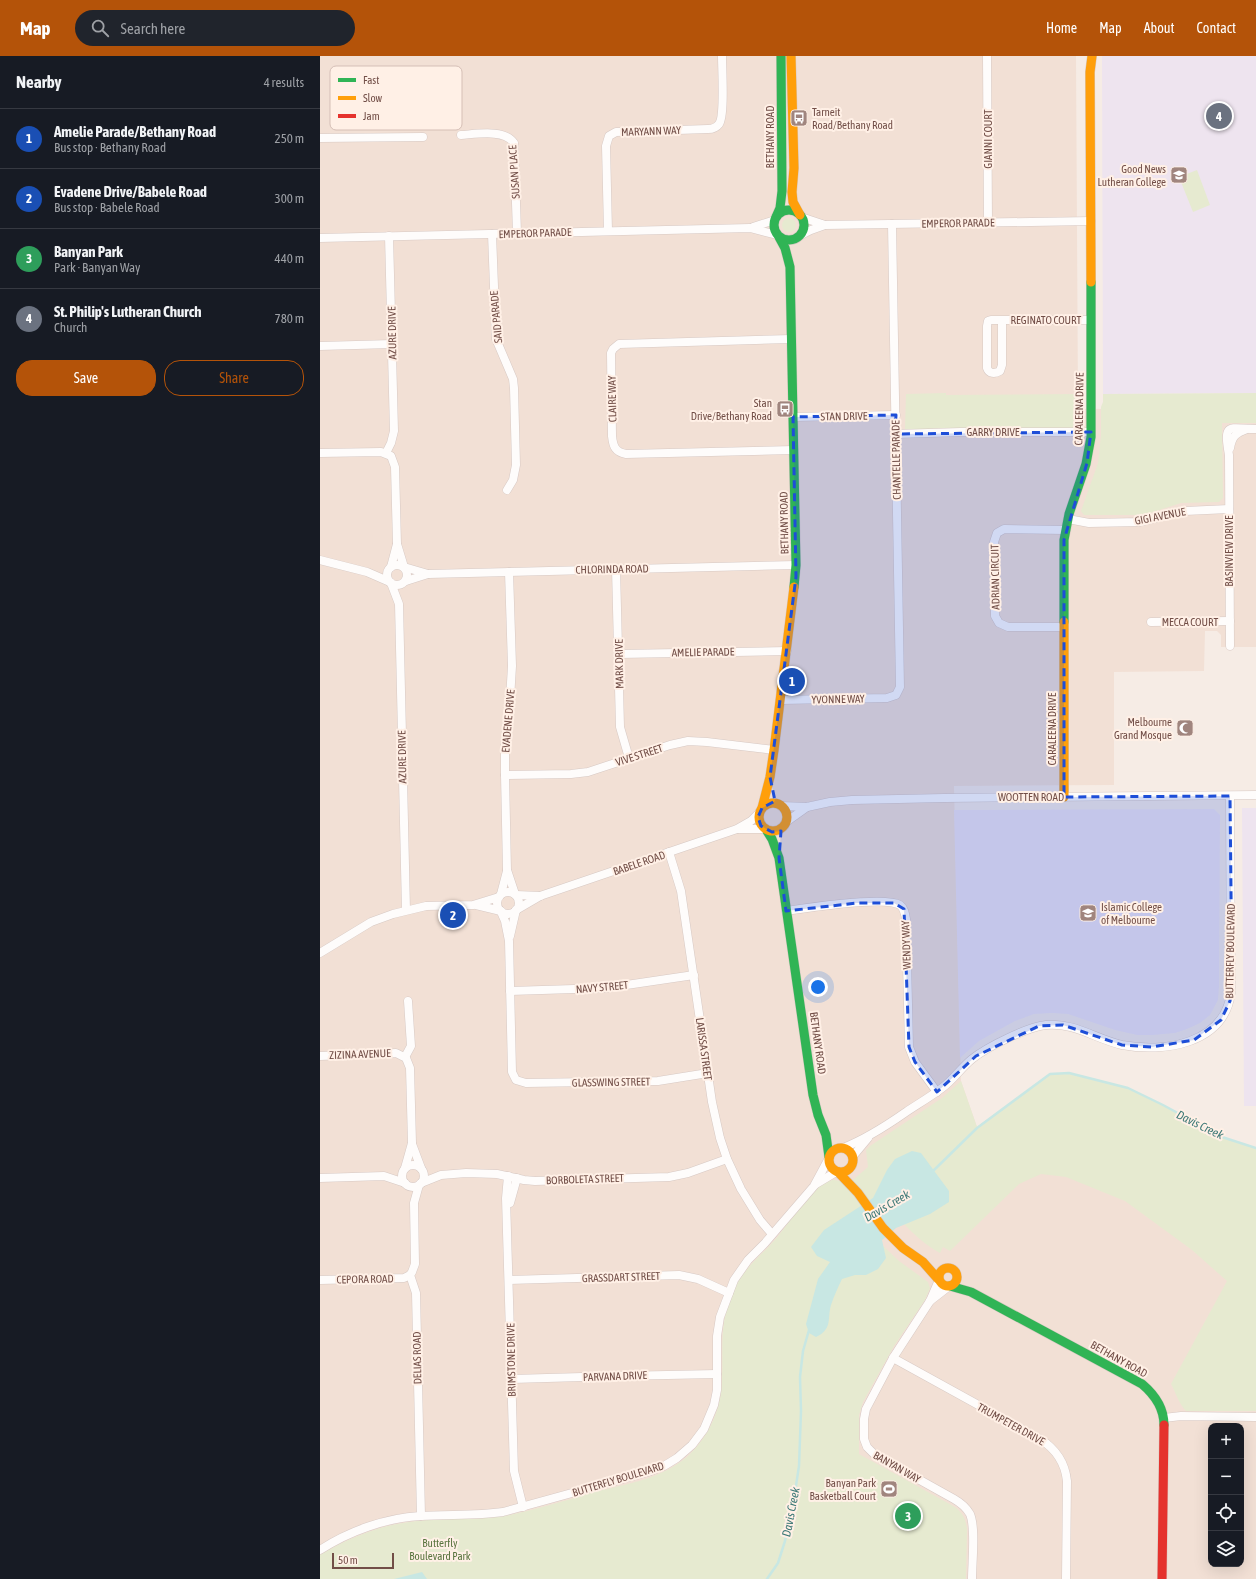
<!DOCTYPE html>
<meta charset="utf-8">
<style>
:root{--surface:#171b24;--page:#20242c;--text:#f1f3f6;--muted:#9ea1a6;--line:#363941;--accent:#b45309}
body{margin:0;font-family:"Asap Condensed",sans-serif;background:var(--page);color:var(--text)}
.controls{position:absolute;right:12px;bottom:12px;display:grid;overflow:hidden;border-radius:8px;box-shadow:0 4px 16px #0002}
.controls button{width:36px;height:36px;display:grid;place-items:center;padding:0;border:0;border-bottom:1px solid var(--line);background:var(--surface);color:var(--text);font:20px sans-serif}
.scale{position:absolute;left:12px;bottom:10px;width:62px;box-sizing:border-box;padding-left:4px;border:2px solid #724e47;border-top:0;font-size:11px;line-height:14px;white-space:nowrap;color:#724e47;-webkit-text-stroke:3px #fff0e6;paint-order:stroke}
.you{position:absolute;left:498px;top:931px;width:14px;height:14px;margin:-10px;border:3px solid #fff;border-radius:50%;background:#1a73e8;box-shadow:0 0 0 6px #1a73e833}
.badge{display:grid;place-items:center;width:26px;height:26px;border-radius:50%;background:var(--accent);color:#fff;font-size:13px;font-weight:700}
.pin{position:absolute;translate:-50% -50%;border:2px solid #fff;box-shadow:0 1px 4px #0006}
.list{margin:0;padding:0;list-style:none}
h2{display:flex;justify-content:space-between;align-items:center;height:52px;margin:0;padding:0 16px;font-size:17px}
h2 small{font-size:13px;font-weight:400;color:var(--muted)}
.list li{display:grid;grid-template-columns:26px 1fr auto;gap:12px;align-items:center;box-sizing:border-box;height:60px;padding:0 16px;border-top:1px solid var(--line)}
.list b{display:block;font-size:15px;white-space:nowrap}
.list p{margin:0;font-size:13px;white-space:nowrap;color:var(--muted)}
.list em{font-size:13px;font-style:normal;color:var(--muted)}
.actions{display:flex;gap:8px;padding:12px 16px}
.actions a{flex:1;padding:9px 0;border:1px solid var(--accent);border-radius:16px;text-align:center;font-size:14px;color:var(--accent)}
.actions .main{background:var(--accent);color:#fff}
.icon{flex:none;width:22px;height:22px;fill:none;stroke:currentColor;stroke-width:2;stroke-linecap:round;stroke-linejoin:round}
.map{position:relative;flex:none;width:936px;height:1523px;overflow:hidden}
header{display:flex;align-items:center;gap:24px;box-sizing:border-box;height:56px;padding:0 20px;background:var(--accent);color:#fff}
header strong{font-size:19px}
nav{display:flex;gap:22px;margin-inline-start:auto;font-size:14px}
.search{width:280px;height:36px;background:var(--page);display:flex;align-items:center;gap:10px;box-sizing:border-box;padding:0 14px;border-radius:22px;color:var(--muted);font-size:15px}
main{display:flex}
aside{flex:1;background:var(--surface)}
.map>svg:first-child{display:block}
</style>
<header>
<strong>Map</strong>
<div class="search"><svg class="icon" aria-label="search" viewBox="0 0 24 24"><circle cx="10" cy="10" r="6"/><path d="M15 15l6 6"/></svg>Search here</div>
<nav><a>Home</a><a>Map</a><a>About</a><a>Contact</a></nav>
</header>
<main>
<aside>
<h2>Nearby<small>4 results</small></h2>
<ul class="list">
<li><span class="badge" style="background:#1a4fb4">1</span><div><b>Amelie Parade/Bethany Road</b><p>Bus stop · Bethany Road</p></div><em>250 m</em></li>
<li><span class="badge" style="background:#1a4fb4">2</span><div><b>Evadene Drive/Babele Road</b><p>Bus stop · Babele Road</p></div><em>300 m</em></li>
<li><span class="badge" style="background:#2e9e5b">3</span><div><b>Banyan Park</b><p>Park · Banyan Way</p></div><em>440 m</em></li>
<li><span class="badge" style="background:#6b7280">4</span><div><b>St. Philip's Lutheran Church</b><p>Church</p></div><em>780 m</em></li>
</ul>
<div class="actions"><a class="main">Save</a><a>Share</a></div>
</aside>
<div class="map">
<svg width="936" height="1523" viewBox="0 0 936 1523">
<rect width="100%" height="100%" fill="#f6ece5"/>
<!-- residential -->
<path fill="#f2e0d5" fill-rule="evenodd" d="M0 0H756L758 345 761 353 936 352V591H901V579L897 575H885L884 615 794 616V729L634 730 641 1025 657 1071 730 1018 749 1017 808 1032 843 1049 902 1081 936 1092V1523H0ZM891 1370H921V1508H891Z"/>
<!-- education -->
<g fill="#eee4ef">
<polygon points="782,0 936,0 936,337 783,338"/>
<polygon points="922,752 936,752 936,1050 924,1050"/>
<polygon points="894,753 900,759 899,930 898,944 890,959 880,967 867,973 855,977 833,979 817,979 795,974 748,958 732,957 714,958 695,965 659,985 640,1002 634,754"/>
</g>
<!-- green -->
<g fill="#e6ead0">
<polygon points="877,114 890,149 873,156 859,121"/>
<circle cx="469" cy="169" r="7"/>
<polygon points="626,337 626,339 758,338 758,345 761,353 761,372 588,374 585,373 586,338"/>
<polygon points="936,337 936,367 902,367 903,442 899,446 861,447 830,457 816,459 764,459 761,455 778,407 781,379 781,351 783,346 783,338"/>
<path d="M749 1017 808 1032 843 1049 902 1081 936 1092V1355H866C859 1348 856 1337 851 1328L907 1225 872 1194 805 1145 746 1121 721 1118 699 1128 630 1195 623 1191 620 1197C599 1186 584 1168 569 1151L558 1185 579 1205 608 1226 610 1232 605 1244 574 1290 543 1346 539 1359V1398L635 1451C643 1457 646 1464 647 1473L646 1523H0V1499C30 1481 63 1468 98 1465 128 1461 159 1465 190 1459 217 1453 244 1445 271 1437 305 1428 345 1423 371 1397 391 1377 402 1350 402 1321 403 1303 401 1285 404 1267 405 1257 409 1247 412 1238 421 1213 443 1199 459 1179 472 1163 488 1135 507 1126 515 1122 520 1125 527 1129L548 1111 546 1094 550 1090 622 1042 641 1025 657 1071 730 1018Z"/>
</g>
<!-- water -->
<g fill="#c8e7e3">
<path d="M592 1095 601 1097 629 1135V1146L610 1158 576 1172 562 1184 566 1202 558 1213 546 1219H535L522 1223C518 1231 514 1240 511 1249 507 1263 513 1273 496 1281L489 1277 486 1268 498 1223 510 1206 497 1200 491 1191 504 1174 553 1142 567 1114 575 1103Z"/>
<polygon points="102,1516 107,1523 74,1523"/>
</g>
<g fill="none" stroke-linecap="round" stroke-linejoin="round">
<!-- stream -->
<g stroke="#c8e7e3" stroke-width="2.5">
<polyline points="612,1116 657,1072 730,1018 749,1017 808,1032 843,1049 902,1081 936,1092"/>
<polyline points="447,1523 458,1507 465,1485 475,1436 479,1410 481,1355 480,1321 483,1295 489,1274"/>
</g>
<!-- street casing -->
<g stroke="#d7c9c4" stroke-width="9">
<g id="street">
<polyline points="667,0 668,166"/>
<path d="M141 79C157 78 185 73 194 87L197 177"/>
<polyline points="0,82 103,81"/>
<polyline points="481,161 505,169"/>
<polyline points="433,171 455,164"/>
<path d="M288 175 286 90 289 80 296 76 388 73C392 73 396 72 399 68 405 60 402 13 402 0"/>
<polyline points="172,178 176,283 193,323 194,332 196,409 193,424 187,434"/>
<polyline points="481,179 491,174 505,169 771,165"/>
<polyline points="0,182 430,172 457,179"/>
<path d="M682 264V309L680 315C675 318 669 318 667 312V270L668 265 671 264H771"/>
<path d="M471 283 299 288 293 293 291 297 292 380C293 390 295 396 306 398L474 394"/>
<polyline points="0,290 72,288"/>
<polyline points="473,361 576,359"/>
<polyline points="575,378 641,376 771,376"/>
<path d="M910 392C912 380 916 377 927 373"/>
<polyline points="0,397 61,396 71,400 75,411 77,488 84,511"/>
<polyline points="66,397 71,387 74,375 69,180"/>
<polyline points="748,463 769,467 820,466 865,455 909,453"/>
<polyline points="0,504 47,516 70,526"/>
<circle cx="77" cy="519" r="10"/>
<polyline points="71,511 77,488"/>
<polyline points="84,511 108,518"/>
<polyline points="296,513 300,671 309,702"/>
<polyline points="189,516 192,610 190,643 185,687 185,719 187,814 195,838"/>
<polyline points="86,525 108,518 476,509"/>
<polyline points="71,527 79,548 86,854"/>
<polyline points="831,566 910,565"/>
<polyline points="744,571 688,571 679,567 675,560 674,486 677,477 684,473 745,474"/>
<path d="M910 590 909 399C903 365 909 373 936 373"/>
<polyline points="299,598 467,595"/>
<polyline points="460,644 567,642 576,639 580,631 572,168"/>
<polyline points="185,719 251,718 268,716 350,689 368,685 387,686 454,694"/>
<polyline points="461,750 487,751 510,746 532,744 624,742 936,739"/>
<polyline points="466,766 487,751"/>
<polyline points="418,773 445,773"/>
<polyline points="349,796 361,835 392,1046 400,1082 407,1103 421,1133 440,1164 452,1178"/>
<circle cx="188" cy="847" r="11"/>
<polyline points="181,838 187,815"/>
<polyline points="196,839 220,840"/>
<polyline points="156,849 181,855"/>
<polyline points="196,854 220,840 417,773 431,765 439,757"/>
<path d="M466 855C486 852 565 840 580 849 584 852 585 857 586 863L589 991 595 1006 617 1036"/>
<polyline points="181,856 185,865 189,885 192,1016 196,1024 206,1027 338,1025 388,1017"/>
<polyline points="190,880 196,854"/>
<polyline points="0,897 51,866 73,858 106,850 153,849 179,841"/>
<polyline points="190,935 286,932 374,919"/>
<polyline points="0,1000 76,997 86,1002 90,1012 92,1087 85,1112"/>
<polyline points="85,1001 91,990 88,945"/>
<polyline points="92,1088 101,1112"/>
<path d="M523 1092C546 1083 566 1070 586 1056 598 1048 610 1041 622 1032 633 1024 641 1012 652 1003 667 991 707 971 726 969 753 966 776 983 802 989 844 997 904 988 911 937L910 740"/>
<polyline points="533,1100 548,1082"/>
<circle cx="93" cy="1120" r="11"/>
<polyline points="188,1120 186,1142 194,1415 203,1451"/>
<polyline points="0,1122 64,1120 85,1127"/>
<polyline points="101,1127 121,1119 146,1117 177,1118 204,1124 215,1125 349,1121 368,1117 407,1103"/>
<polyline points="496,1128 516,1116"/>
<polyline points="99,1129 94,1147 95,1208 92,1216 90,1219 96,1237 101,1460"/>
<polyline points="190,1147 197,1122"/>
<polyline points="0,1224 84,1222 90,1219"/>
<polyline points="189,1224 359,1219 378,1223 409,1237"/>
<path d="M619 1224 610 1245 573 1302 546 1353 544 1363V1383L547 1391 555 1399 634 1443C641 1447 646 1451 650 1458 656 1472 652 1506 652 1523"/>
<polyline points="610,1245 628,1231"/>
<path d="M573 1302 720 1383C736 1393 745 1406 747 1425L746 1523"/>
<polyline points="192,1323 297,1320 397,1318"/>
<polyline points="844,1362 861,1360 936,1361"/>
<path d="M0 1494C29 1475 66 1462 100 1460 128 1458 155 1460 183 1456L328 1416 344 1410 357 1402 372 1389 384 1373 394 1349 397 1334V1280L400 1261 414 1224 428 1204 445 1187 494 1130 508 1104"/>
</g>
</g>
<!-- fast casing -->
<g stroke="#d6c8c2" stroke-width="10">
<g id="fast">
<circle cx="469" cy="169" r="15"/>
<polyline points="456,161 460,152 462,135 461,0"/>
<polyline points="459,181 465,192 470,211 476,509 474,531"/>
<polyline points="744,566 744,484 749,458 766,408 771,381 771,226"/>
<polyline points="447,775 452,783 459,802 493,1039 498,1059 506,1079 509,1101"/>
<path d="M630 1230 651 1236 822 1328C835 1339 844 1352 844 1369"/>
</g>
</g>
<!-- slow casing -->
<g stroke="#d6c8c2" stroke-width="10">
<g id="slow">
<polyline points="471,0 474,112 472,136 473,146 480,159"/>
<polyline points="771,226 770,16 772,0"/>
<polyline points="744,566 744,741"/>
<circle cx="453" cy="761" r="14"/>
<polyline points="442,752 450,721 454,694 474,531"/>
<circle cx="521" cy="1104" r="12"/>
<polyline points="518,1116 538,1137 563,1172 583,1192 603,1206 618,1223"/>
<circle cx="628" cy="1221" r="9"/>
</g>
</g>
<!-- jam casing -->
<g stroke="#d6c8c2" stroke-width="10">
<polyline id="jam" points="842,1523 844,1369"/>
</g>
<!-- street -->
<use href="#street" stroke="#fefcfb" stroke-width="8"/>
<!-- fast -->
<use href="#fast" stroke="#30b455" stroke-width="9"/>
<!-- slow -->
<use href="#slow" stroke="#ff9f0a" stroke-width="9"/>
<!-- jam -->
<use href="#jam" stroke="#e5322d" stroke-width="9"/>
</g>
<!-- marked area -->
<path fill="#1d4ed8" fill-opacity="0.2" stroke="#1d4ed8" stroke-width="3" stroke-dasharray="8 5" stroke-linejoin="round" d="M576 359 575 378 771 376 767 407 744 484V741L910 740 912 931 910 945 901 964 874 984 832 991 802 989 743 969 719 970 656 1000 617 1036 595 1006 589 991 584 853 574 847H537L466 855 459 802 461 775 452 776 441 770 438 761 442 752 455 745 450 721 476 521 473 361Z"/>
<!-- icons -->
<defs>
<g id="bus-square" transform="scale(0.9)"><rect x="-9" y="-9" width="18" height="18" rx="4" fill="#a0857e" stroke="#fff0e6"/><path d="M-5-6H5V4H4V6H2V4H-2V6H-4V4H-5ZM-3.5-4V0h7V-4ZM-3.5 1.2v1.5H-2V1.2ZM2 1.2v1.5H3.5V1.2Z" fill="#fff"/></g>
<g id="school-square" transform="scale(0.9)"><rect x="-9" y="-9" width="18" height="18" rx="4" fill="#a0857e" stroke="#fff0e6"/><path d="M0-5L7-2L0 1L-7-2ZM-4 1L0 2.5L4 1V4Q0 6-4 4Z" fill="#fff"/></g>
<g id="mosque-square" transform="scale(0.9)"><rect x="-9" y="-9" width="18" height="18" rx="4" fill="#a0857e" stroke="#fff0e6"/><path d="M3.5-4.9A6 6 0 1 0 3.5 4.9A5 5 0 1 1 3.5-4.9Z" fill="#fff"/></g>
<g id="stadium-square" transform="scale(0.9)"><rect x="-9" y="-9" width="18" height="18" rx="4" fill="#a0857e" stroke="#fff0e6"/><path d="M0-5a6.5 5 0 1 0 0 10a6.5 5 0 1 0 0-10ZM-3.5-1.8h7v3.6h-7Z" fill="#fff"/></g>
</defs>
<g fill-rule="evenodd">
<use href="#bus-square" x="479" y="62"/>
<use href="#school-square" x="859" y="119"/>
<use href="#bus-square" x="465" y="353"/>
<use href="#mosque-square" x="865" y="672"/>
<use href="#school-square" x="768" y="857"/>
<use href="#stadium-square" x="569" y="1433"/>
</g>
<g text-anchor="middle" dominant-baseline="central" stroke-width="4" stroke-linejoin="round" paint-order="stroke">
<!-- poi labels -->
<g font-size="11" fill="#724e47" stroke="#fff0e6" text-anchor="end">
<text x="492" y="56" text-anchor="start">Tarneit<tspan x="492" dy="13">Road/Bethany Road</tspan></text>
<text x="846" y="113">Good News<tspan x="846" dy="13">Lutheran College</tspan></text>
<text x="452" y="347">Stan<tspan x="452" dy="13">Drive/Bethany Road</tspan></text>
<text x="852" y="666">Melbourne<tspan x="852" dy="13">Grand Mosque</tspan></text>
<text x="781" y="851" text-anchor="start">Islamic College<tspan x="781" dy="13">of Melbourne</tspan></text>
<text x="556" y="1427">Banyan Park<tspan x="556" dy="13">Basketball Court</tspan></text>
</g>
<!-- street labels -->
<g font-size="11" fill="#724e47" stroke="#fff0e6">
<text transform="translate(331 75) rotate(-2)">MARYANN WAY</text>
<text transform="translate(450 81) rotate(-90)">BETHANY ROAD</text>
<text transform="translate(668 83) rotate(-90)">GIANNI COURT</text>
<text transform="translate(194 116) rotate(-94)">SUSAN PLACE</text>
<text transform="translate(638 167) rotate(-1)">EMPEROR PARADE</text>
<text transform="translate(215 177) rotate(-2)">EMPEROR PARADE</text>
<text transform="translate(176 261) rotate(-95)">SAID PARADE</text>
<text x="726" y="264">REGINATO COURT</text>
<text transform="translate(72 277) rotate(-91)">AZURE DRIVE</text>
<text transform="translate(292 343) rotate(-91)">CLAIRE WAY</text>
<text transform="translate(759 353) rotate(-89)">CARALEENA DRIVE</text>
<text transform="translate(524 360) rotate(-1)">STAN DRIVE</text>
<text x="673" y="376">GARRY DRIVE</text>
<text transform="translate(576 404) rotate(-91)">CHANTELLE PARADE</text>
<text transform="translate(840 460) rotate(-11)">GIGI AVENUE</text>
<text transform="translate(464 467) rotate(-91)">BETHANY ROAD</text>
<text transform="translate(909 495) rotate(-90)">BASINVIEW DRIVE</text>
<text transform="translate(292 513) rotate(-1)">CHLORINDA ROAD</text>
<text transform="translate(675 521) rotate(-91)">ADRIAN CIRCUIT</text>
<text x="870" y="566">MECCA COURT</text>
<text transform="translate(383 596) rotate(-1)">AMELIE PARADE</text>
<text transform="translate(299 608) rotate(-91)">MARK DRIVE</text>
<text transform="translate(518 643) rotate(-1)">YVONNE WAY</text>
<text transform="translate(188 665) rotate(-85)">EVADENE DRIVE</text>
<text transform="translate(732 673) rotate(-90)">CARALEENA DRIVE</text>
<text transform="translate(319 699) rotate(-18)">VIVE STREET</text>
<text transform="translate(82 701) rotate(-91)">AZURE DRIVE</text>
<text x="711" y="741">WOOTTEN ROAD</text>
<text transform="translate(319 807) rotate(-19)">BABELE ROAD</text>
<text transform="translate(586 889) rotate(-92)">WENDY WAY</text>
<text transform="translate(910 895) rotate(-89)">BUTTERFLY BOULEVARD</text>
<text transform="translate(282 931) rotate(-5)">NAVY STREET</text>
<text transform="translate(498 987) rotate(82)">BETHANY ROAD</text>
<text transform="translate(384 993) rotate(82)">LARISSA STREET</text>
<text transform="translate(40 998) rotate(-2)">ZIZINA AVENUE</text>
<text transform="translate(291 1026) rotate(-1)">GLASSWING STREET</text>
<text transform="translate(265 1123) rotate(-2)">BORBOLETA STREET</text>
<text transform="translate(301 1221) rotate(-2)">GRASSDART STREET</text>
<text transform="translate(45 1223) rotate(-1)">CEPORA ROAD</text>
<text transform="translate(97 1302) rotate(-91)">DELIAS ROAD</text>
<text transform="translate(799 1303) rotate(29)">BETHANY ROAD</text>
<text transform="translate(191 1304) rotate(-91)">BRIMSTONE DRIVE</text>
<text transform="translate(295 1320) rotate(-2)">PARVANA DRIVE</text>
<text transform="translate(691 1368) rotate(29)">TRUMPETER DRIVE</text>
<text transform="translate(577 1411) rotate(30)">BANYAN WAY</text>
<text transform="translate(298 1423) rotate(-17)">BUTTERFLY BOULEVARD</text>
</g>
<!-- park labels -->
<g font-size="11" fill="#58733d" stroke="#fff0e6">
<text x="120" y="1487">Butterfly<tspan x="120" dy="13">Boulevard Park</tspan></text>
</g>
<!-- water labels -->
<g font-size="12" font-style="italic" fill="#3c7876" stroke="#fff0e6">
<text transform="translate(880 1069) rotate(26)">Davis Creek</text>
<text transform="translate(567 1150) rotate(-30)">Davis Creek</text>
<text transform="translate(471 1456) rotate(-79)">Davis Creek</text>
</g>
</g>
<!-- legend -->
<rect x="10" y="10" width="132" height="64" rx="6" fill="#fff0e6" stroke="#d5bfb6" stroke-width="1"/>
<rect x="18" y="22" width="18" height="4" fill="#30b455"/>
<rect x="18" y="40" width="18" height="4" fill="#ff9f0a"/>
<rect x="18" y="58" width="18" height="4" fill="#e5322d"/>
<g font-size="11" fill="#724e47">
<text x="43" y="28">Fast</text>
<text x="43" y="46">Slow</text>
<text x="43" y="64">Jam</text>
</g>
</svg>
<div class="controls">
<button>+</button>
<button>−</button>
<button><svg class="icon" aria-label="locate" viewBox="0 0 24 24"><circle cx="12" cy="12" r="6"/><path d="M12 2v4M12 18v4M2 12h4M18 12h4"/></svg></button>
<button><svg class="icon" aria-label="layers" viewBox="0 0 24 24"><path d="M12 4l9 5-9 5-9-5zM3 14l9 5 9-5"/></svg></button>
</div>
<div class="scale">50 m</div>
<div class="you"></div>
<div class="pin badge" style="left:472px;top:625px;background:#1a4fb4">1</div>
<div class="pin badge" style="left:133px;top:859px;background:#1a4fb4">2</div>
<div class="pin badge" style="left:588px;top:1460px;background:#2e9e5b">3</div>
<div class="pin badge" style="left:899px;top:60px;background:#6b7280">4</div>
</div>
</main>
